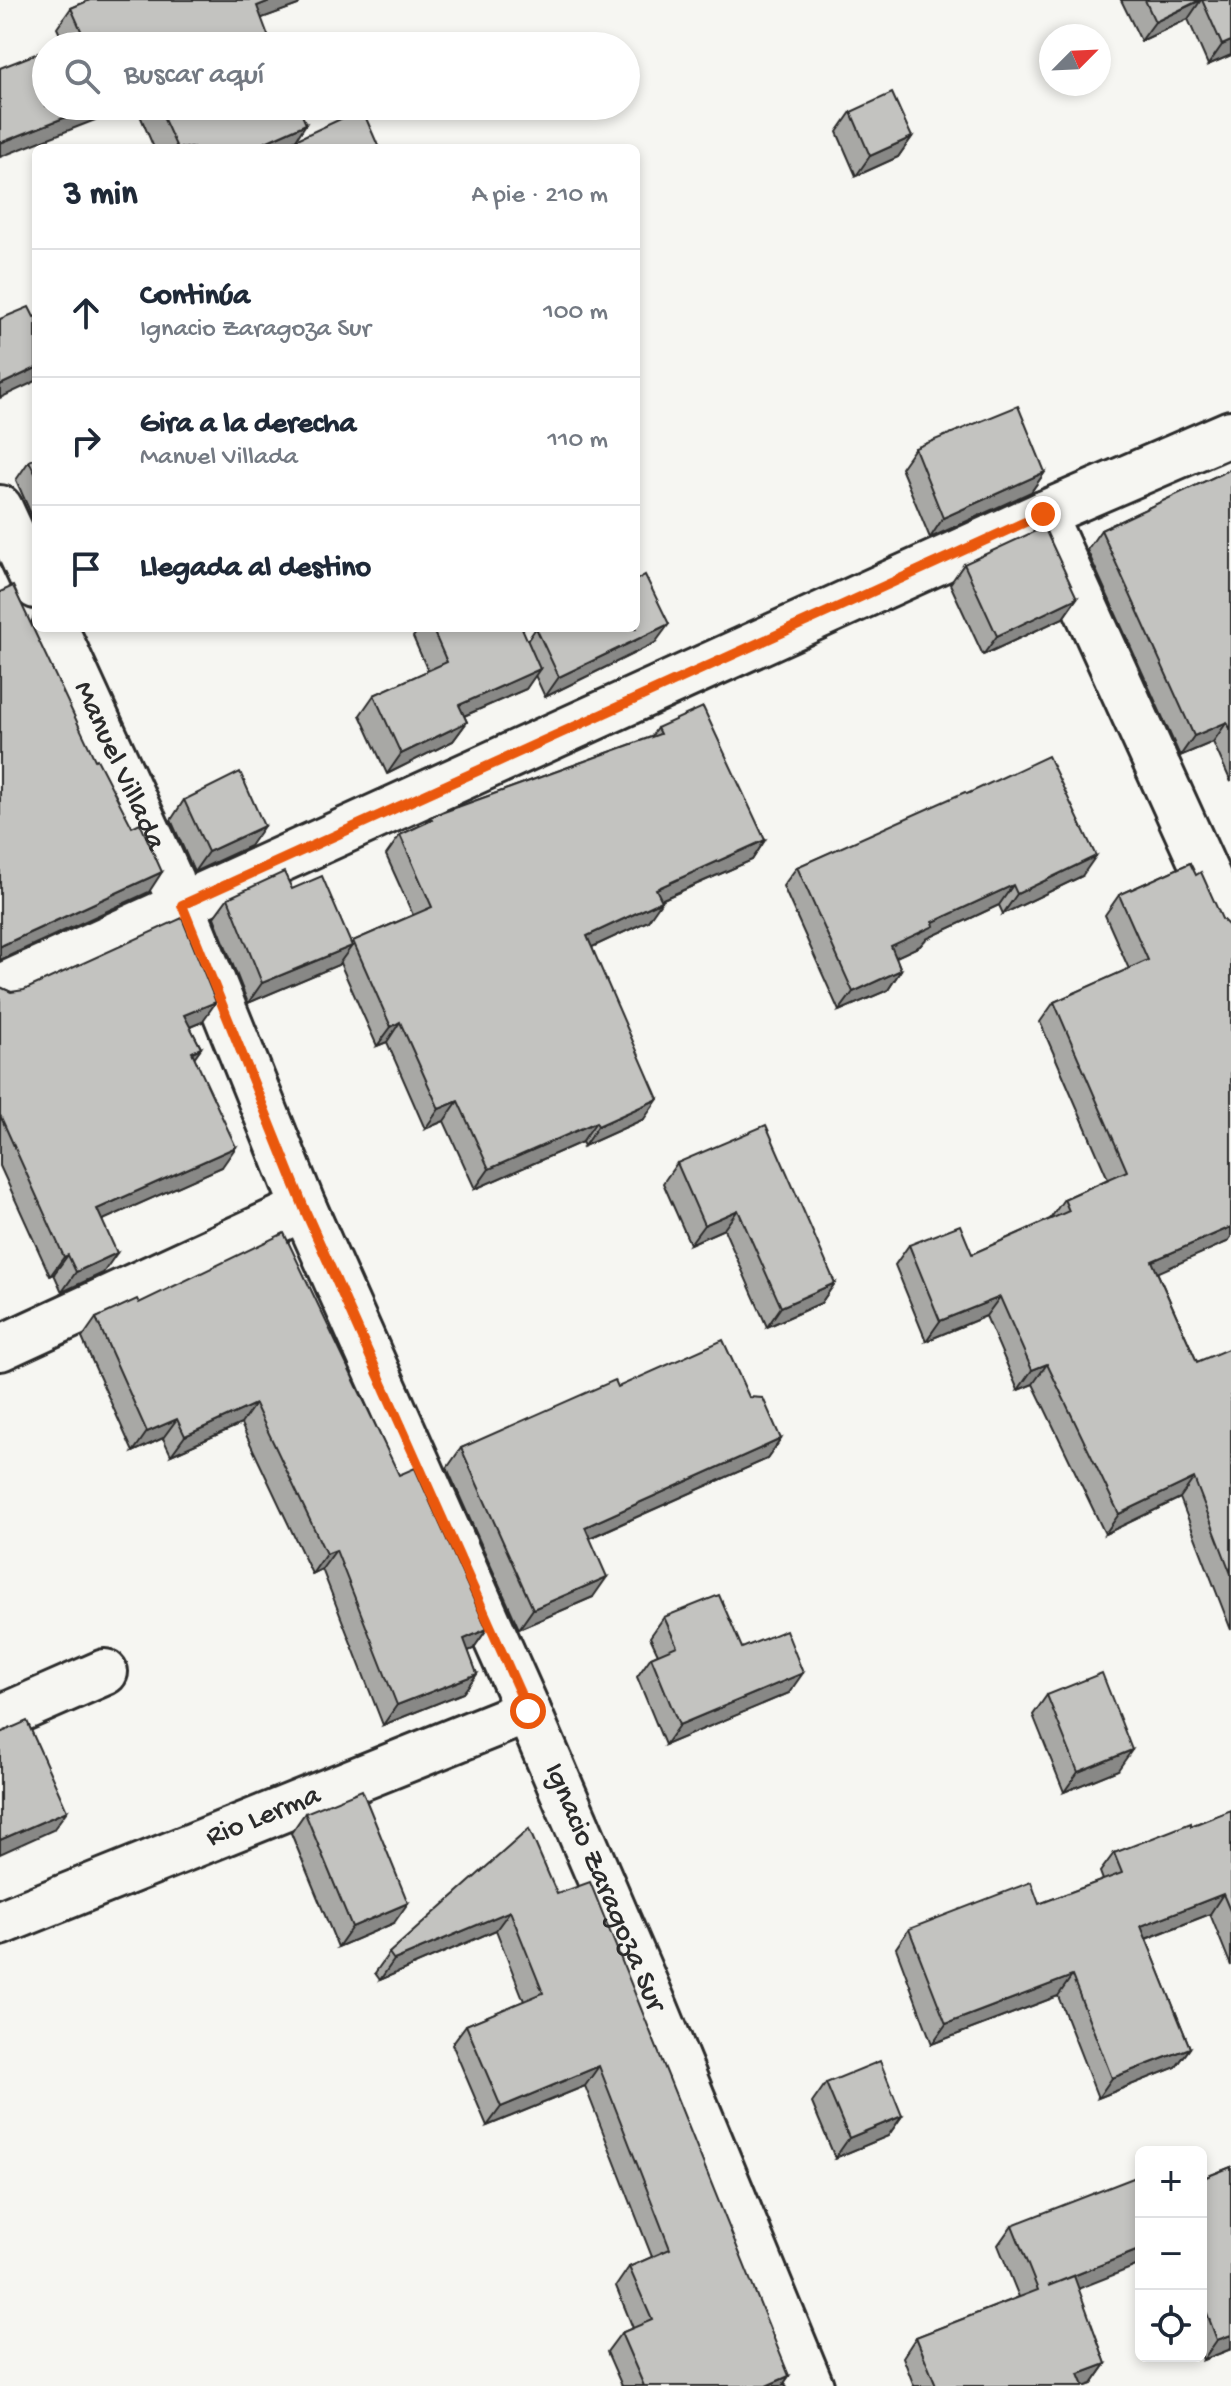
<!DOCTYPE html>
<html lang="es">
<meta charset="utf-8">
<style>
:root{--surface:#fff;--page:#f2f2f3;--text:#1f2937;--muted:#747a83;--line:#e0e1e3}
body{margin:0;font-family:"Gochi Hand",sans-serif;background:var(--page);color:var(--text)}
.controls{position:absolute;right:24px;bottom:24px;display:grid;overflow:hidden;border-radius:12px;box-shadow:0 4px 12px #0003}
.controls button{width:72px;height:72px;display:grid;place-items:center;padding:0;border:0;border-bottom:2px solid var(--line);background:var(--surface);color:var(--text);font:40px sans-serif}
.compass{position:absolute;left:1039px;top:24px;width:72px;height:72px;border-radius:50%;background:var(--surface);box-shadow:0 4px 12px #0003;rotate:66deg}
.stop{position:absolute;width:24px;height:24px;margin:-18px;border:6px solid #ea580c;border-radius:50%;background:#fff}
.stop.end{background:#ea580c;border-color:#fff;box-shadow:0 2px 8px #0008}
.list{margin:0;padding:0;list-style:none}
h2{display:flex;justify-content:space-between;align-items:center;height:104px;margin:0;padding:0 32px;font-size:34px}
h2 small{font-size:26px;font-weight:400;color:var(--muted)}
.list li{display:grid;grid-template-columns:52px 1fr auto;gap:24px;align-items:center;box-sizing:border-box;height:128px;padding:0 32px;border-top:2px solid var(--line)}
.list b{display:block;font-size:30px;white-space:nowrap}
.list p{margin:0;font-size:26px;white-space:nowrap;color:var(--muted)}
.list em{font-size:26px;font-style:normal;color:var(--muted)}
.icon{flex:none;width:44px;height:44px;fill:none;stroke:currentColor;stroke-width:2;stroke-linecap:round;stroke-linejoin:round}
.map{position:relative;flex:none;width:1231px;height:2386px;overflow:hidden}
.search{position:absolute;background:var(--surface);box-shadow:0 4px 12px #0003;left:32px;top:32px;width:608px;height:88px;display:flex;align-items:center;gap:20px;box-sizing:border-box;padding:0 28px;border-radius:44px;color:var(--muted);font-size:30px}
.panel{position:absolute;background:var(--surface);box-shadow:0 4px 12px #0003;left:32px;top:144px;width:608px;height:488px;border-radius:12px}
.map>svg:first-child{display:block}
</style>
<div class="map">
<svg width="1231" height="2386" viewBox="0 0 1231 2386">
<rect width="100%" height="100%" fill="#f6f6f2"/>
<filter id="ink" filterUnits="userSpaceOnUse"><feTurbulence type="fractalNoise" baseFrequency=".0125" numOctaves="2"/><feDisplacementMap in="SourceGraphic" scale="16" xChannelSelector="R" yChannelSelector="G"/><feConvolveMatrix kernelMatrix="1 2 1 2 8 2 1 2 1" color-interpolation-filters="sRGB"/></filter>
<g filter="url(#ink)">
<g fill="none" stroke-linecap="round" stroke-linejoin="round">
<!-- street casing -->
<g stroke="#2b2b2b" stroke-width="50">
<g id="street">
<polyline points="0,508 36,586"/>
<polyline points="1043,514 1231,928"/>
<path id="s1" d="M55 628 182 905 304 1208 528 1711 655 2007 811 2386"/>
<polyline points="0,987 1043,514 1231,433"/>
<polyline points="0,1348 304,1208"/>
<polyline points="0,1718 105,1672"/>
<path id="s2" d="M0 1923 528 1711"/>
</g>
</g>
<!-- street -->
<use href="#street" stroke="#f6f6f2" stroke-width="44"/>
</g>
<!-- wall -->
<g fill="#a8a8a5" stroke="#2b2b2b" stroke-width="2">
<polygon points="90,0 301,0 298,5 262,18 64,43 57,28 71,8"/>
<polygon points="1121,0 1231,0 1231,55 1208,65 1188,19 1141,41"/>
<polygon points="136,106 298,106 295,140 379,148 154,148"/>
<polygon points="851,112 912,137 898,157 856,176 837,132"/>
<polygon points="915,448 1045,472 1031,492 930,538 901,468"/>
<polygon points="36,458 36,525 16,480 29,461"/>
<polygon points="1231,469 1231,782 1213,742 1180,756 1087,550 1101,530"/>
<polygon points="964,564 1077,598 1063,618 983,655 950,584"/>
<polygon points="420,628 521,628 527,641 536,628 655,643 545,697 535,675 526,689 464,716 467,722 453,741 387,774 360,715 374,695 428,671 413,637"/>
<polygon points="657,728 765,840 752,860 661,900 648,921 592,947 644,1119 584,1146 582,1142 475,1189 444,1121 425,1129 387,1042 377,1046 340,963 338,965 248,1003 214,917 228,898 292,889 351,944 353,941 413,915 386,855 400,835 426,823 430,817 651,737"/>
<polygon points="967,794 1082,876 1003,914 999,905 926,939 920,946 896,957 901,970 888,990 839,1011 783,886 797,867"/>
<polygon points="184,800 250,846 194,872 171,820"/>
<polygon points="1190,863 1231,1237 1227,1242 1157,1272 1197,1362 1231,1351 1231,1630 1180,1498 1105,1534 1033,1384 1018,1390 986,1316 926,1341 895,1265 909,1245 972,1254 1050,1219 1064,1199 1108,1179 1040,1022 1054,1002 1129,969 1105,915 1119,895"/>
<polygon points="0,987 11,992 202,1022 190,1027 201,1048 194,1057 222,1167 102,1220 103,1273 62,1292 54,1274 50,1276 0,1166"/>
<polygon points="677,1163 835,1283 821,1303 767,1327 724,1229 690,1244 663,1183"/>
<polygon points="139,1303 399,1475 487,1629 473,1649 468,1651 477,1674 463,1693 383,1725 322,1569 312,1574 241,1424 171,1455 163,1438 133,1452 82,1338 96,1318"/>
<polygon points="618,1387 749,1397 781,1439 767,1459 590,1538 593,1597 519,1629 447,1468 461,1448"/>
<polygon points="664,1617 742,1648 789,1693 665,1745 637,1677 651,1657 658,1654 650,1637"/>
<polygon points="1047,1695 1118,1770 1064,1792 1033,1715"/>
<polygon points="1231,1810 1231,1966 1210,1914 1146,1939 1190,2048 1176,2067 1098,2098 1058,1996 932,2044 896,1948 909,1929 1039,1904 1103,1880 1100,1872 1114,1853 1191,1826"/>
<polygon points="305,1813 394,1923 338,1947 291,1833"/>
<polygon points="557,1894 789,2376 782,2386 622,2386 607,2352 621,2333 633,2328 616,2286 629,2267 652,2257 585,2086 487,2126 452,2044 466,2025 524,2001 496,1930 380,1980 375,1973 389,1953"/>
<polygon points="826,2083 902,2116 888,2136 835,2158 812,2103"/>
<polygon points="1231,2167 1231,2349 1203,2360 1201,2354 1201,2179"/>
<polygon points="1012,2225 1078,2289 1106,2364 1092,2384 1086,2386 914,2386 903,2357 916,2337 1019,2297 998,2245"/>
</g>
<!-- shaded-wall -->
<g fill="#888886" stroke="#2b2b2b" stroke-width="2">
<polygon points="272,0 301,0 298,5 243,25 257,6"/>
<polygon points="1201,0 1188,19 1141,41 1155,22"/>
<polygon points="1231,41 1231,55 1208,65 1222,45"/>
<polygon points="94,106 131,106 0,157 0,143"/>
<polygon points="306,124 293,144 283,148 252,148"/>
<polygon points="912,137 898,157 856,176 870,156"/>
<polygon points="36,368 36,381 0,398 0,385"/>
<polygon points="1045,472 1031,492 930,538 943,518"/>
<polygon points="1077,598 1063,618 983,655 997,636"/>
<polygon points="669,624 655,643 545,697 559,677"/>
<polygon points="540,669 526,689 445,724 459,705"/>
<polygon points="467,722 453,741 387,774 401,754"/>
<polygon points="1227,722 1213,742 1180,756 1194,736"/>
<polygon points="264,826 250,846 194,872 208,852"/>
<polygon points="765,840 752,860 642,908 656,889"/>
<polygon points="1096,856 1082,876 1003,914 1017,894"/>
<polygon points="162,872 149,892 0,960 0,947 3,945"/>
<polygon points="1013,885 999,905 926,939 920,946 877,966 891,946 933,922"/>
<polygon points="662,901 648,921 573,956 587,936"/>
<polygon points="352,946 338,965 248,1003 262,983"/>
<polygon points="901,970 888,990 839,1011 853,992"/>
<polygon points="216,1002 202,1022 170,1035 184,1015"/>
<polygon points="400,1022 387,1042 377,1046 391,1027"/>
<polygon points="201,1048 187,1068 192,1052"/>
<polygon points="658,1099 644,1119 584,1146 598,1126"/>
<polygon points="458,1101 444,1121 425,1129 439,1109"/>
<polygon points="596,1122 582,1142 475,1189 489,1169"/>
<polygon points="236,1147 222,1167 83,1229 97,1209"/>
<polygon points="738,1210 724,1229 690,1244 704,1225"/>
<polygon points="1231,1227 1231,1237 1227,1242 1139,1281 1152,1261"/>
<polygon points="117,1253 103,1273 62,1292 76,1272"/>
<polygon points="68,1255 54,1274 50,1276 64,1257"/>
<polygon points="835,1283 821,1303 767,1327 781,1307"/>
<polygon points="1000,1297 986,1316 926,1341 940,1321"/>
<polygon points="1047,1364 1033,1384 1018,1390 1032,1370"/>
<polygon points="255,1404 241,1424 171,1455 185,1436"/>
<polygon points="177,1419 163,1438 133,1452 147,1432"/>
<polygon points="781,1439 767,1459 571,1546 585,1527"/>
<polygon points="1194,1478 1180,1498 1105,1534 1119,1514"/>
<polygon points="336,1550 322,1569 312,1574 326,1554"/>
<polygon points="607,1577 593,1597 519,1629 533,1609"/>
<polygon points="487,1629 473,1649 450,1659 464,1639"/>
<polygon points="803,1673 789,1693 665,1745 679,1725"/>
<polygon points="477,1674 463,1693 383,1725 397,1705"/>
<polygon points="1132,1750 1118,1770 1064,1792 1078,1772"/>
<polygon points="67,1811 53,1830 0,1854 0,1840"/>
<polygon points="1223,1894 1210,1914 1127,1946 1141,1926"/>
<polygon points="408,1903 394,1923 338,1947 352,1927"/>
<polygon points="510,1911 496,1930 380,1980 394,1960"/>
<polygon points="1072,1976 1058,1996 932,2044 946,2024"/>
<polygon points="1190,2048 1176,2067 1098,2098 1112,2078"/>
<polygon points="599,2066 585,2086 487,2126 501,2107"/>
<polygon points="902,2116 888,2136 835,2158 849,2138"/>
<polygon points="1141,2249 1141,2264 1035,2306 1048,2286"/>
<polygon points="1231,2335 1231,2349 1203,2360 1217,2340"/>
<polygon points="1106,2364 1092,2384 1086,2386 1071,2386 1079,2374"/>
<polygon points="789,2376 782,2386 766,2386"/>
</g>
<!-- building -->
<g fill="#c3c3c0" stroke="#2b2b2b" stroke-width="2">
<polygon points="90,0 272,0 257,6 272,46 56,46 83,35 71,8"/>
<polygon points="1145,0 1200,0 1155,22"/>
<polygon points="1202,0 1231,0 1231,41 1222,45"/>
<polygon points="46,50 46,106 94,106 0,143 0,68"/>
<polygon points="892,93 912,137 870,156 851,112"/>
<polygon points="158,106 298,106 306,124 252,148 177,148"/>
<polygon points="362,109 379,148 278,148"/>
<polygon points="29,307 34,317 36,316 36,368 0,385 0,319"/>
<polygon points="1018,406 1045,472 943,518 915,448"/>
<polygon points="36,458 36,475 29,461"/>
<polygon points="1231,469 1231,731 1227,722 1194,736 1101,530"/>
<polygon points="1044,527 1077,598 997,636 964,564"/>
<polygon points="645,575 669,624 559,677 536,628 636,628 636,580"/>
<polygon points="13,586 95,760 97,759 132,827 140,823 162,872 3,945 0,947 0,592"/>
<polygon points="432,628 522,628 540,669 459,705 467,722 401,754 374,695 447,662"/>
<polygon points="703,707 765,840 656,889 662,901 587,936 658,1099 598,1126 596,1122 489,1169 458,1101 439,1109 400,1022 391,1027 353,941 432,907 400,835 432,820 430,817 660,734 657,728"/>
<polygon points="1048,756 1096,856 1017,894 1013,885 933,922 934,926 891,946 901,970 853,992 797,867 965,792 967,794"/>
<polygon points="240,772 264,826 208,852 184,800"/>
<polygon points="1190,863 1196,875 1201,872 1222,919 1231,928 1231,1227 1152,1261 1197,1362 1230,1348 1231,1351 1231,1574 1194,1478 1119,1514 1047,1364 1032,1370 1000,1297 940,1321 909,1245 960,1225 972,1254 1069,1211 1064,1199 1127,1171 1054,1002 1148,960 1119,895"/>
<polygon points="284,872 292,889 322,876 352,946 262,983 228,898"/>
<polygon points="182,918 216,1002 184,1015 201,1048 192,1052 236,1147 97,1209 117,1253 76,1272 68,1255 64,1257 0,1115 0,987 11,992 24,990"/>
<polygon points="766,1125 835,1283 781,1307 738,1210 704,1225 677,1163"/>
<polygon points="284,1233 399,1475 415,1468 487,1629 464,1639 477,1674 397,1705 336,1550 326,1554 255,1404 185,1436 177,1419 147,1432 96,1318 137,1299 139,1303"/>
<polygon points="723,1340 749,1397 763,1398 781,1439 585,1527 607,1577 533,1609 461,1448 615,1380 618,1387"/>
<polygon points="719,1595 742,1648 786,1630 803,1673 679,1725 651,1657 677,1646 664,1617"/>
<polygon points="1102,1673 1132,1750 1078,1772 1047,1695"/>
<polygon points="27,1721 67,1811 0,1840 0,1733"/>
<polygon points="362,1790 408,1903 352,1927 305,1813"/>
<polygon points="1231,1810 1231,1913 1223,1894 1141,1926 1190,2048 1112,2078 1072,1976 946,2024 909,1929 1031,1882 1039,1904 1122,1873 1114,1853 1191,1823 1191,1826"/>
<polygon points="529,1829 557,1894 590,1882 789,2376 766,2386 644,2386 621,2333 652,2320 629,2267 670,2249 599,2066 501,2107 466,2025 543,1993 510,1911 394,1960 389,1953"/>
<polygon points="880,2061 902,2116 849,2138 826,2083"/>
<polygon points="1231,2167 1231,2335 1217,2340 1201,2297 1201,2179"/>
<polygon points="1141,2175 1141,2249 1048,2286 1074,2276 1106,2364 1079,2374 1084,2386 936,2386 916,2337 1038,2290 1012,2225"/>
</g>
</g>
<g fill="none" stroke-linecap="round" stroke-linejoin="round" filter="url(#ink)">
<!-- route -->
<polyline stroke="#ea580c" stroke-width="10" points="528,1711 304,1208 182,905 1043,514"/>
</g>
<g text-anchor="middle" dominant-baseline="central" stroke-width="6" stroke-linejoin="round" paint-order="stroke">
<!-- street labels -->
<g font-size="30" fill="#2b2b2b" stroke="#f6f6f2">
<text stroke="none"><textPath href="#s1" startOffset="152">Manuel Villada</textPath></text>
<text stroke="none"><textPath href="#s2" startOffset="284">Rio Lerma</textPath></text>
<text stroke="none"><textPath href="#s1" startOffset="1374">Ignacio Zaragoza Sur</textPath></text>
</g>
</g>
</svg>
<div class="controls">
<button>+</button>
<button>−</button>
<button><svg class="icon" aria-label="locate" viewBox="0 0 24 24"><circle cx="12" cy="12" r="6"/><path d="M12 2v4M12 18v4M2 12h4M18 12h4"/></svg></button>
</div>
<svg class="compass" viewBox="-18 -18 36 36"><path d="M0-13l5 13h-10z" fill="#e53935"/><path d="M0 13l5-13h-10z" fill="#747a83"/></svg>
<div class="stop" style="left:528px;top:1711px"></div>
<div class="stop end" style="left:1043px;top:514px"></div>
<div class="search"><svg class="icon" aria-label="search" viewBox="0 0 24 24"><circle cx="10" cy="10" r="6"/><path d="M15 15l6 6"/></svg>Buscar aquí</div>
<section class="panel">
<h2>3 min<small>A pie · 210 m</small></h2>
<ul class="list">
<li><svg class="icon" aria-label="ahead" viewBox="0 0 24 24"><path d="M12 20V5M6 11l6-6 6 6"/></svg><div><b>Continúa</b><p>Ignacio Zaragoza Sur</p></div><em>100 m</em></li>
<li><svg class="icon" aria-label="right" viewBox="0 0 24 24"><path d="M7 20v-9h11M14 6l5 5-5 5"/></svg><div><b>Gira a la derecha</b><p>Manuel Villada</p></div><em>110 m</em></li>
<li><svg class="icon" aria-label="arrive" viewBox="0 0 24 24"><path d="M6 21V4h12l-3 4 3 4H6"/></svg><div><b>Llegada al destino</b></div></li>
</ul>
</section>
</div>
